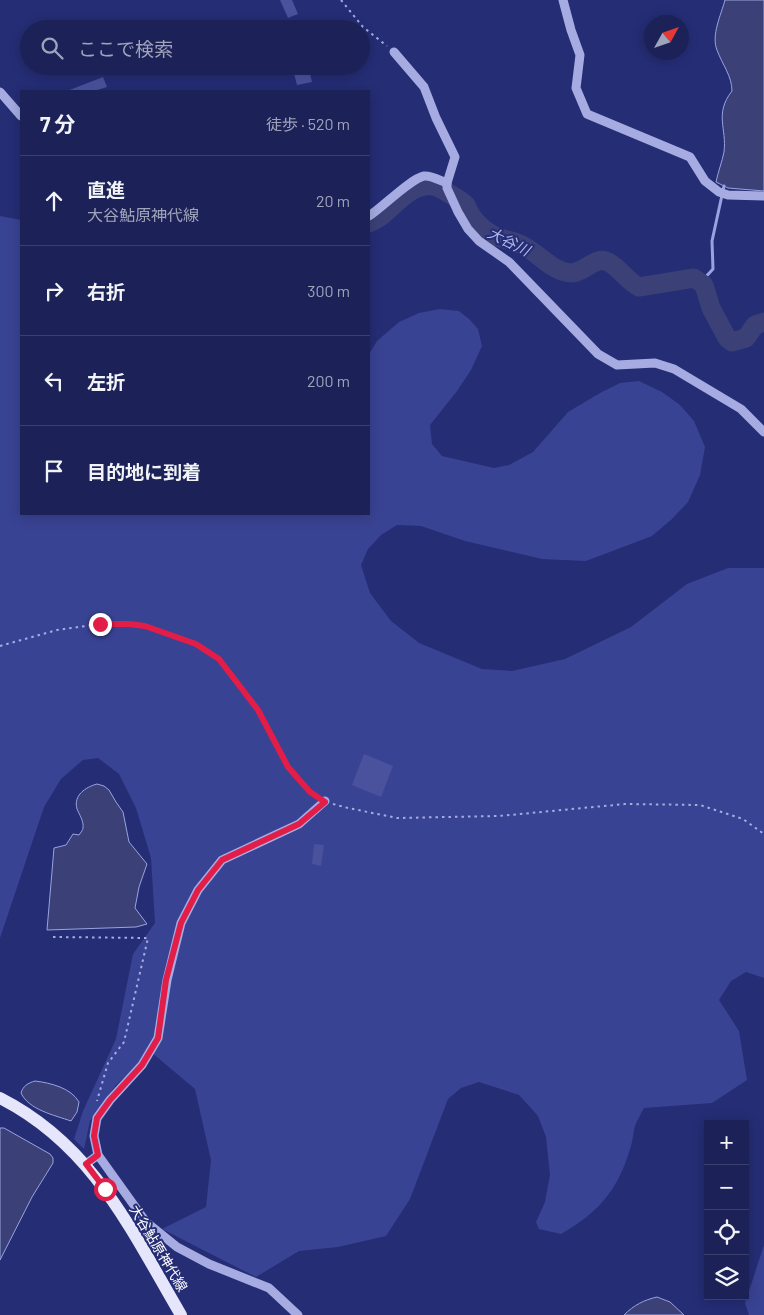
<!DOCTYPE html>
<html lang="ja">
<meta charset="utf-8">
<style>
:root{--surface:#1c2258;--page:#252a5e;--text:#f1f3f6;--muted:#a0a4ba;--line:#3a3f6e}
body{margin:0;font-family:Barlow,"Noto Sans JP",sans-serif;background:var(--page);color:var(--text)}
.controls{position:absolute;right:15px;bottom:15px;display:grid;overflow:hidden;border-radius:0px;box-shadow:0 2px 12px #0003}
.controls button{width:45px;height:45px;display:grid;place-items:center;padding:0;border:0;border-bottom:1px solid var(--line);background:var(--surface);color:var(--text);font:25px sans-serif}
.compass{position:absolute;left:644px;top:15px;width:45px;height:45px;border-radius:50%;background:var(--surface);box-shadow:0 2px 12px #0003;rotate:50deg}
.stop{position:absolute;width:15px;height:15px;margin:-11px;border:4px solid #e11d48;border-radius:50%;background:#fff}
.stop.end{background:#e11d48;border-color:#fff;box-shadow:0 1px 5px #0008}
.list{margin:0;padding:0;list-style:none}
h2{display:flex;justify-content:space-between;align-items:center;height:65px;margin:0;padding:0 20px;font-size:21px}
h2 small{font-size:16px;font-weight:400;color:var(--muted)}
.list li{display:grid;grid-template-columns:32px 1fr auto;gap:15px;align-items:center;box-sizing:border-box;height:90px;padding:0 20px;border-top:1px solid var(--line)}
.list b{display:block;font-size:19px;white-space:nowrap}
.list p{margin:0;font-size:16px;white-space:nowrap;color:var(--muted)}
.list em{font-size:16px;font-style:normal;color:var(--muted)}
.icon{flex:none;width:28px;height:28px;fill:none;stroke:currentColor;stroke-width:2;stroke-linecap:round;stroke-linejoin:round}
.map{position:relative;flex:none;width:764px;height:1315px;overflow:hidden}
.search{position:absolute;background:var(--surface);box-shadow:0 2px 12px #0003;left:20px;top:20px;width:350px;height:55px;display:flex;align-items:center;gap:12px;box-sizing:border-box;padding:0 18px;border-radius:28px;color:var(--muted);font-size:19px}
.panel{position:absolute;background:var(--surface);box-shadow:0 2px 12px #0003;left:20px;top:90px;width:350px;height:425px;border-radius:0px}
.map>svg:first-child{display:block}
</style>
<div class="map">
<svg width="764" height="1315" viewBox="0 0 764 1315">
<rect width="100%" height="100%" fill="#252d75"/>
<!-- green -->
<g fill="#394393">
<path d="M0 216 21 220V514H369V354L377 341 399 322 419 313 440 309 459 311 469 319 478 329 482 346 471 370 457 391 430 425 432 444 442 456 494 468 509 465 533 452 568 412 600 393 620 383 639 381 662 392 680 405 694 421 705 447 700 475 688 502 672 519 652 536 586 561 542 559 465 541 421 526 397 525 381 535 368 549 361 565 370 593 391 621 419 643 482 669 512 671 565 659 631 627 687 584 728 568H764V978L746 972 731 981 719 1000 739 1031 747 1080 712 1103 644 1108C641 1114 637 1120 635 1126 633 1133 633 1141 630 1149 618 1190 598 1213 561 1234L539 1229 536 1222 545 1202 550 1175 546 1137 538 1116 519 1095 479 1082 461 1088 448 1099 410 1199 386 1236 338 1247 299 1251 256 1277 162 1229 206 1207 211 1160 195 1089 151 1052 116 1085 90 1121 84 1149 74 1139 83 1111 116 1039 133 954 155 923 151 858 136 808 119 774 98 758 83 760 61 779 44 807 0 938Z"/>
<polygon points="764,1245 764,1315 749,1315 745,1303"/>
</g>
<!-- water -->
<g fill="#3b4077" stroke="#9aa3e2">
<path d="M725 0H764V191L728 188 716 182C718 172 722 162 724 152 727 128 714 114 732 91 732 76 722 64 717 50 711 35 721 15 725 0Z"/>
<path d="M97 784 104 786 109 790 116 802 123 812 129 842 147 864 139 887 135 908 147 924 136 927 47 930 54 848 66 845 73 834 79 835C81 832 83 830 83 828 84 821 79 814 77 809 73 795 86 787 97 784Z"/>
<path d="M35 1081C51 1083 71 1088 79 1102L77 1112 71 1121C54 1115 29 1110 21 1093 23 1086 28 1083 35 1081Z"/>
<polygon points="0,1128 4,1128 50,1154 53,1158 53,1163 32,1197 0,1260"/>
<path d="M657 1297 670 1302 684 1315H624C634 1305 644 1300 657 1297Z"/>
</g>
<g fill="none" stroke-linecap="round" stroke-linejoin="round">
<!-- stream -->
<polyline stroke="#9aa3e2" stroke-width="3" points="701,282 713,269 712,241 724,186"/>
<!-- river -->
<path stroke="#3b4077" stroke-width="19" d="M369 223C392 215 405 183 433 186 438 186 462 201 466 205 468 208 469 212 471 215 477 224 484 230 493 235 502 240 513 240 522 245 539 253 552 272 571 273 584 273 594 257 606 261 620 267 626 281 639 287L694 278 704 285 711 308 727 338 732 342 746 338 755 325 764 322"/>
</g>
<!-- building -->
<g fill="#4a529d">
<polygon points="280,0 292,0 298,14 288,18"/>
<polygon points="292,66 308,66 312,82 297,85"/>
<polygon points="103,77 107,87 94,91 67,91"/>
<polygon points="364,754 393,766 381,797 352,785"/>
<polygon points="314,844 324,845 321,866 312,864"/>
</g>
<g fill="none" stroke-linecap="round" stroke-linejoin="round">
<!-- path -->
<g stroke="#a6ace2" stroke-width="2" stroke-dasharray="2.5 4" stroke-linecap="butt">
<polyline points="341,0 363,27 387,46"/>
<polyline points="0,646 57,630 100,624 129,623 145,625 196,644 219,659 258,710 288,767 310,792 317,797"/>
<polyline points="333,804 348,808 397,818 499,816 625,804 700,805 743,819 764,834"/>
<polyline points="53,937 148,938 124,1042 108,1063 97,1101"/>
</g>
<!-- minor -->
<g stroke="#a6ace2" stroke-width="9">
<polyline points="563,0 571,30 580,55 576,88 587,114 690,157 705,181 719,192 728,195 764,196"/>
<polyline points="394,52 424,87 436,118 455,157 447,183 447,188 458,212 468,229 479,241 509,262 598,354 617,365 655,363 674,369 741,409 764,432"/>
<polyline points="0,92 21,116"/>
<path d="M369 216C383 207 410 179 424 176 431 175 441 181 447 183"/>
<polyline points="98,1155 94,1136 97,1118 110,1100 142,1065 158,1038 167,980 181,923 198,890 222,860 299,824 325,801"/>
<polyline points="86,1164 98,1155 146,1222 177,1247 209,1264 269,1288 298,1315"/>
</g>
<!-- major -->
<path stroke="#e5e5fb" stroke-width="12" d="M0 1098C93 1145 131 1230 181 1315"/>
</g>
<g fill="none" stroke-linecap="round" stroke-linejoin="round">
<!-- route -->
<polyline stroke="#e11d48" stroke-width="6" points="100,624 129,624 145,626 196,644 219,659 258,710 288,767 310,792 325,802 299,824 222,860 198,890 181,923 166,980 158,1038 142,1065 110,1100 97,1118 94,1136 98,1155 86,1164 105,1189"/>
</g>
<g text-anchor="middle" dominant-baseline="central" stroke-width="4" stroke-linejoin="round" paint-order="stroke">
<!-- street labels -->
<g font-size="14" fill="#fff" stroke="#252d75">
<text transform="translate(159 1248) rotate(59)">大谷鮎原神代線</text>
</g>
<!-- water labels -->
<g font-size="15" font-style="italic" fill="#b1b7ea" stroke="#252d75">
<text transform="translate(509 241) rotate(26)">大谷川</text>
</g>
</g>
</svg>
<div class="controls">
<button>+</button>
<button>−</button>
<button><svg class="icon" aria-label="locate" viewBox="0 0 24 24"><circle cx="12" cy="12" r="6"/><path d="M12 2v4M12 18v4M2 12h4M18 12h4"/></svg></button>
<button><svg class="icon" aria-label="layers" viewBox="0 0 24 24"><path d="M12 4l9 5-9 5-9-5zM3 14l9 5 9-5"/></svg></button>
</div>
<svg class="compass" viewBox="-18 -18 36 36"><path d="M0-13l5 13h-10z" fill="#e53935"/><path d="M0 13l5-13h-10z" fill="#a0a4ba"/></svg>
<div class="stop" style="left:105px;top:1189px"></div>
<div class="stop end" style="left:100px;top:624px"></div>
<div class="search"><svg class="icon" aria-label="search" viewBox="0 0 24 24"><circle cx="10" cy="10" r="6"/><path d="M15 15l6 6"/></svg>ここで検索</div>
<section class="panel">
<h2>7 分<small>徒歩 · 520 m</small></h2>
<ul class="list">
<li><svg class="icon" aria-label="ahead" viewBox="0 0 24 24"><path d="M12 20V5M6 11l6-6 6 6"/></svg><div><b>直進</b><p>大谷鮎原神代線</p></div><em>20 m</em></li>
<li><svg class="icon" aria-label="right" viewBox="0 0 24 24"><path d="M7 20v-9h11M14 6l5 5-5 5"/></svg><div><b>右折</b></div><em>300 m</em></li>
<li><svg class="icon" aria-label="left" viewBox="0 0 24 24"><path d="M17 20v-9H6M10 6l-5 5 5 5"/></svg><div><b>左折</b></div><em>200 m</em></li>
<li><svg class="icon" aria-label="arrive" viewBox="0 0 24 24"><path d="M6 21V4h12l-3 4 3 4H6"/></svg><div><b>目的地に到着</b></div></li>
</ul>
</section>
</div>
